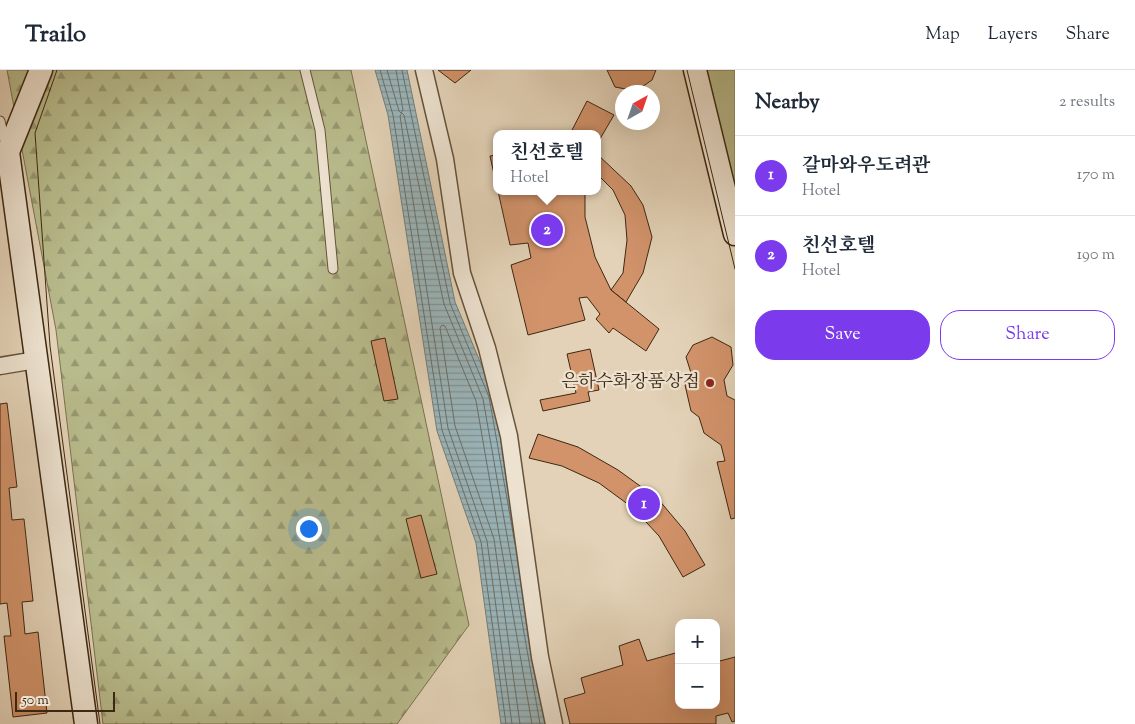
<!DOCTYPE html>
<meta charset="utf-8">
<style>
:root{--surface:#fff;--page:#f6f6f7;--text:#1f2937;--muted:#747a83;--line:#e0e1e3;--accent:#7c3aed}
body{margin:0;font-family:"Sorts Mill Goudy","Noto Serif KR",serif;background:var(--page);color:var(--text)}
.controls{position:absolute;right:15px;bottom:15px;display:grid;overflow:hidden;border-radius:10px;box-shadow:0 5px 20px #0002}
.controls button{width:45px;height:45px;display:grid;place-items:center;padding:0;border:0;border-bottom:1px solid var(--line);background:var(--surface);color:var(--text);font:25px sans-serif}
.compass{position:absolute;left:615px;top:15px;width:45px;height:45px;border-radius:50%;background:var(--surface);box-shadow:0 5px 20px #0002;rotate:40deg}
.scale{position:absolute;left:15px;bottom:12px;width:100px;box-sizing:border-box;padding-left:5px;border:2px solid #3d2812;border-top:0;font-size:14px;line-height:18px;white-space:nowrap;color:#3d2812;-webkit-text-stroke:4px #ede2d0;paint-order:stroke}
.you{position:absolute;left:308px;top:458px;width:18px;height:18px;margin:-12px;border:4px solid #fff;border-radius:50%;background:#1a73e8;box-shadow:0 0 0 8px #1a73e833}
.badge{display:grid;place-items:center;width:32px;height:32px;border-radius:50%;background:var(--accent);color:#fff;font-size:16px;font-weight:700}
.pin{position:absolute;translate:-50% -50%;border:2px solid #fff;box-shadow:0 1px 5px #0006}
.popup{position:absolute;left:493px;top:60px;width:108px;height:65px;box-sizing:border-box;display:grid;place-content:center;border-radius:10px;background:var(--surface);filter:drop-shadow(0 1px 4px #0005);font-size:16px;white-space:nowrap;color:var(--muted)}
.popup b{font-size:19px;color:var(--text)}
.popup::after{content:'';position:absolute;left:50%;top:100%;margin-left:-10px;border:10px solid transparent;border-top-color:var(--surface)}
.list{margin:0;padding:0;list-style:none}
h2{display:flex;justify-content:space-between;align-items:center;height:65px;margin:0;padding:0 20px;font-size:21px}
h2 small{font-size:16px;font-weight:400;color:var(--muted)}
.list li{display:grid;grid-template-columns:32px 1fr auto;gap:15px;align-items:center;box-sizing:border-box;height:80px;padding:0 20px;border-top:1px solid var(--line)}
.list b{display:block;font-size:19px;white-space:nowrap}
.list p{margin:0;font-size:16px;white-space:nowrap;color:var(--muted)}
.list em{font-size:16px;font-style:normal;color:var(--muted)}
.actions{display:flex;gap:10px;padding:15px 20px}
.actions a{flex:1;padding:11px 0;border:1px solid var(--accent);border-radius:20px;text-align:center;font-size:18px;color:var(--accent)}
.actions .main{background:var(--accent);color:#fff}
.map{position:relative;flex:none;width:735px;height:654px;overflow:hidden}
header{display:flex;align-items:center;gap:30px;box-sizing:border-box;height:70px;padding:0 25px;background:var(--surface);border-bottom:1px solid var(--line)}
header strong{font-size:24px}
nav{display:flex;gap:28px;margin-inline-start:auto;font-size:18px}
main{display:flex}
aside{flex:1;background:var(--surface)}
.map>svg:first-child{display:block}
</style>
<header>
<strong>Trailo</strong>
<nav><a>Map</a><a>Layers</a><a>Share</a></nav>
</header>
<main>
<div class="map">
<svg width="735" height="654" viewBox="0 0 735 654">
<defs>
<pattern id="forest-firs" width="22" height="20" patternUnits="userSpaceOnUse" patternTransform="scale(1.25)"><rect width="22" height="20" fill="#b8bb8c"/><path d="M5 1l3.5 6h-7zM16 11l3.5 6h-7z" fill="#979871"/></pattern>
<pattern id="water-rules" width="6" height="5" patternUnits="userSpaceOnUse" patternTransform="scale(1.25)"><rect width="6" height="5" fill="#9ab5ba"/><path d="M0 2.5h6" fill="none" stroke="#7f9396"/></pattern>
</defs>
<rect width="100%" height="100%" fill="#e3d2b7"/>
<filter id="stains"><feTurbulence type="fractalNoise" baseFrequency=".004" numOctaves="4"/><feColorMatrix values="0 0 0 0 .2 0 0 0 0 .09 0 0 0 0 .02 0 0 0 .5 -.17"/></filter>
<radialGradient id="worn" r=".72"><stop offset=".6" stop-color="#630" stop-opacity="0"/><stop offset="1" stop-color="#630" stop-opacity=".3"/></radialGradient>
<!-- forest -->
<polygon fill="url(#forest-firs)" stroke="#7a724f" points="7,0 351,0 469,555 397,654 103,654 56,260"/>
<!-- park -->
<polygon fill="#b8bb8c" stroke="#7a724f" points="695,0 735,0 735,164"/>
<!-- water -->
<polygon fill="url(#water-rules)" stroke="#757d77" points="375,0 407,0 455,232 494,325 551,654 501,654 476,473 437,361 388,45"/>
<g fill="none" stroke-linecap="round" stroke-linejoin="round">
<!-- shore -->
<g stroke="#6c6e66" stroke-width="1">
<polyline points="380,0 393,45 442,360 481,472 506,654"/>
<polyline points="387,0 399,41 401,43 403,40 396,0"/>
<polyline points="402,0 450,233 489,327 515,474"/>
<polyline points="512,654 487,471 448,358 400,46 402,43 404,45 444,234 483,329 540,654"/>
<polyline points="520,654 494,469 455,356 440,258 442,255 445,256 476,331 532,654"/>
</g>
</g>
<!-- building -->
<g fill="#d2936b" stroke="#3d2812">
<polygon points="438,0 471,0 455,13"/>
<polygon points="607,0 656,0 652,10 636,21 615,17"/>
<polygon points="587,31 614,45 597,74 597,64 570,64"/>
<polygon points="597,84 631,116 643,135 652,167 643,203 626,232 611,220 623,203 627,170 625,145 613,120 597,104"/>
<polygon points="497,85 497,118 490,86"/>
<polygon points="498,121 585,121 585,147 595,187 611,220 659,259 646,281 613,258 609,263 596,249 600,244 587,227 579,228 585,250 528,265 511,195 531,188 528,173 510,175"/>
<polygon points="712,267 731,277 733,295 724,310 727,326 735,330 735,448 731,449 717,392 725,391 721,375 704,363 699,347 691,341 685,315 692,306 686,287 693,275"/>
<polygon points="385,268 398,329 384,331 371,271"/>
<polygon points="590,279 599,320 588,322 590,331 543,341 540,330 576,323 567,284"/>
<polygon points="7,333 17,417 9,418 12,450 24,449 33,531 22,532 25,564 38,562 47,643 13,647 4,566 11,566 7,533 0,534 0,334"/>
<polygon points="538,364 578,377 618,400 658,429 685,461 705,495 683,507 659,466 633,438 599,413 562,396 529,388"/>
<polygon points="421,445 437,504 421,508 406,449"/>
<polygon points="639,569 647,591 679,582 679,635 716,635 716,592 735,587 735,651 732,652 728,643 716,646 716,654 570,654 564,629 585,623 581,608 623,595 619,576"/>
</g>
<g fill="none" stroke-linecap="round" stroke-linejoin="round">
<!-- lane casing -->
<g stroke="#66523b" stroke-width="11">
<g id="lane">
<polyline points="305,0 320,60 333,199"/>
<polyline points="0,51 6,75"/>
</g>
</g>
<!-- street casing -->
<g stroke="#66523b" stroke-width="19">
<g id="street">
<polyline points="424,0 445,89 462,203 487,278 509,366 540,587 554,654"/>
<polyline points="0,296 36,290"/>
</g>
</g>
<!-- secondary casing -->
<g stroke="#3d2812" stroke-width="25">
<g id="secondary">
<polyline points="41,0 8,82 86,654"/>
<polyline points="695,0 735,164"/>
</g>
</g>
<!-- lane -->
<use href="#lane" stroke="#ede2d0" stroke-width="9"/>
<!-- street -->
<use href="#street" stroke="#ede2d0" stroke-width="16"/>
<!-- secondary -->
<use href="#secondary" stroke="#ede2d0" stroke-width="22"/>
<!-- tram -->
<g stroke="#3d2812" stroke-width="1">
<polyline points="57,0 35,63 50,276 100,654"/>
<polyline points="687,0 735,199"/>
</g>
</g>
<!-- markers -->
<circle fill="#8f2418" stroke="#ede2d0" stroke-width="2" cx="710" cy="313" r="5"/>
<g text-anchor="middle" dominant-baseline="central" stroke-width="4.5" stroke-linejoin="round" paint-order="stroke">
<!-- poi labels -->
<g font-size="18" fill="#3d2812" stroke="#ede2d0" text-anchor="end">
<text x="700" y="313">은하수화장품상점</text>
</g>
</g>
<rect width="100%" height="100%" filter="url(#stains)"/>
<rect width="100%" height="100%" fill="url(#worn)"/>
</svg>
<div class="controls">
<button>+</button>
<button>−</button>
</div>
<svg class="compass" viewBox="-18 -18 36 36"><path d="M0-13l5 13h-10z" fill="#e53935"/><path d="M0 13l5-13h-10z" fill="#747a83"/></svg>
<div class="scale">50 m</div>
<div class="you"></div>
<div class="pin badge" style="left:644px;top:434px">1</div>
<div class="pin badge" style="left:547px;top:160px">2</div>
<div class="popup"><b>친선호텔</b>Hotel</div>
</div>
<aside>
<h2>Nearby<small>2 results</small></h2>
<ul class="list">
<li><span class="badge">1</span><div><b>갈마와우도려관</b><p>Hotel</p></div><em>170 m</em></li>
<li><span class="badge">2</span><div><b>친선호텔</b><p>Hotel</p></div><em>190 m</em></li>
</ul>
<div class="actions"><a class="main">Save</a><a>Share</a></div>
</aside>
</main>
